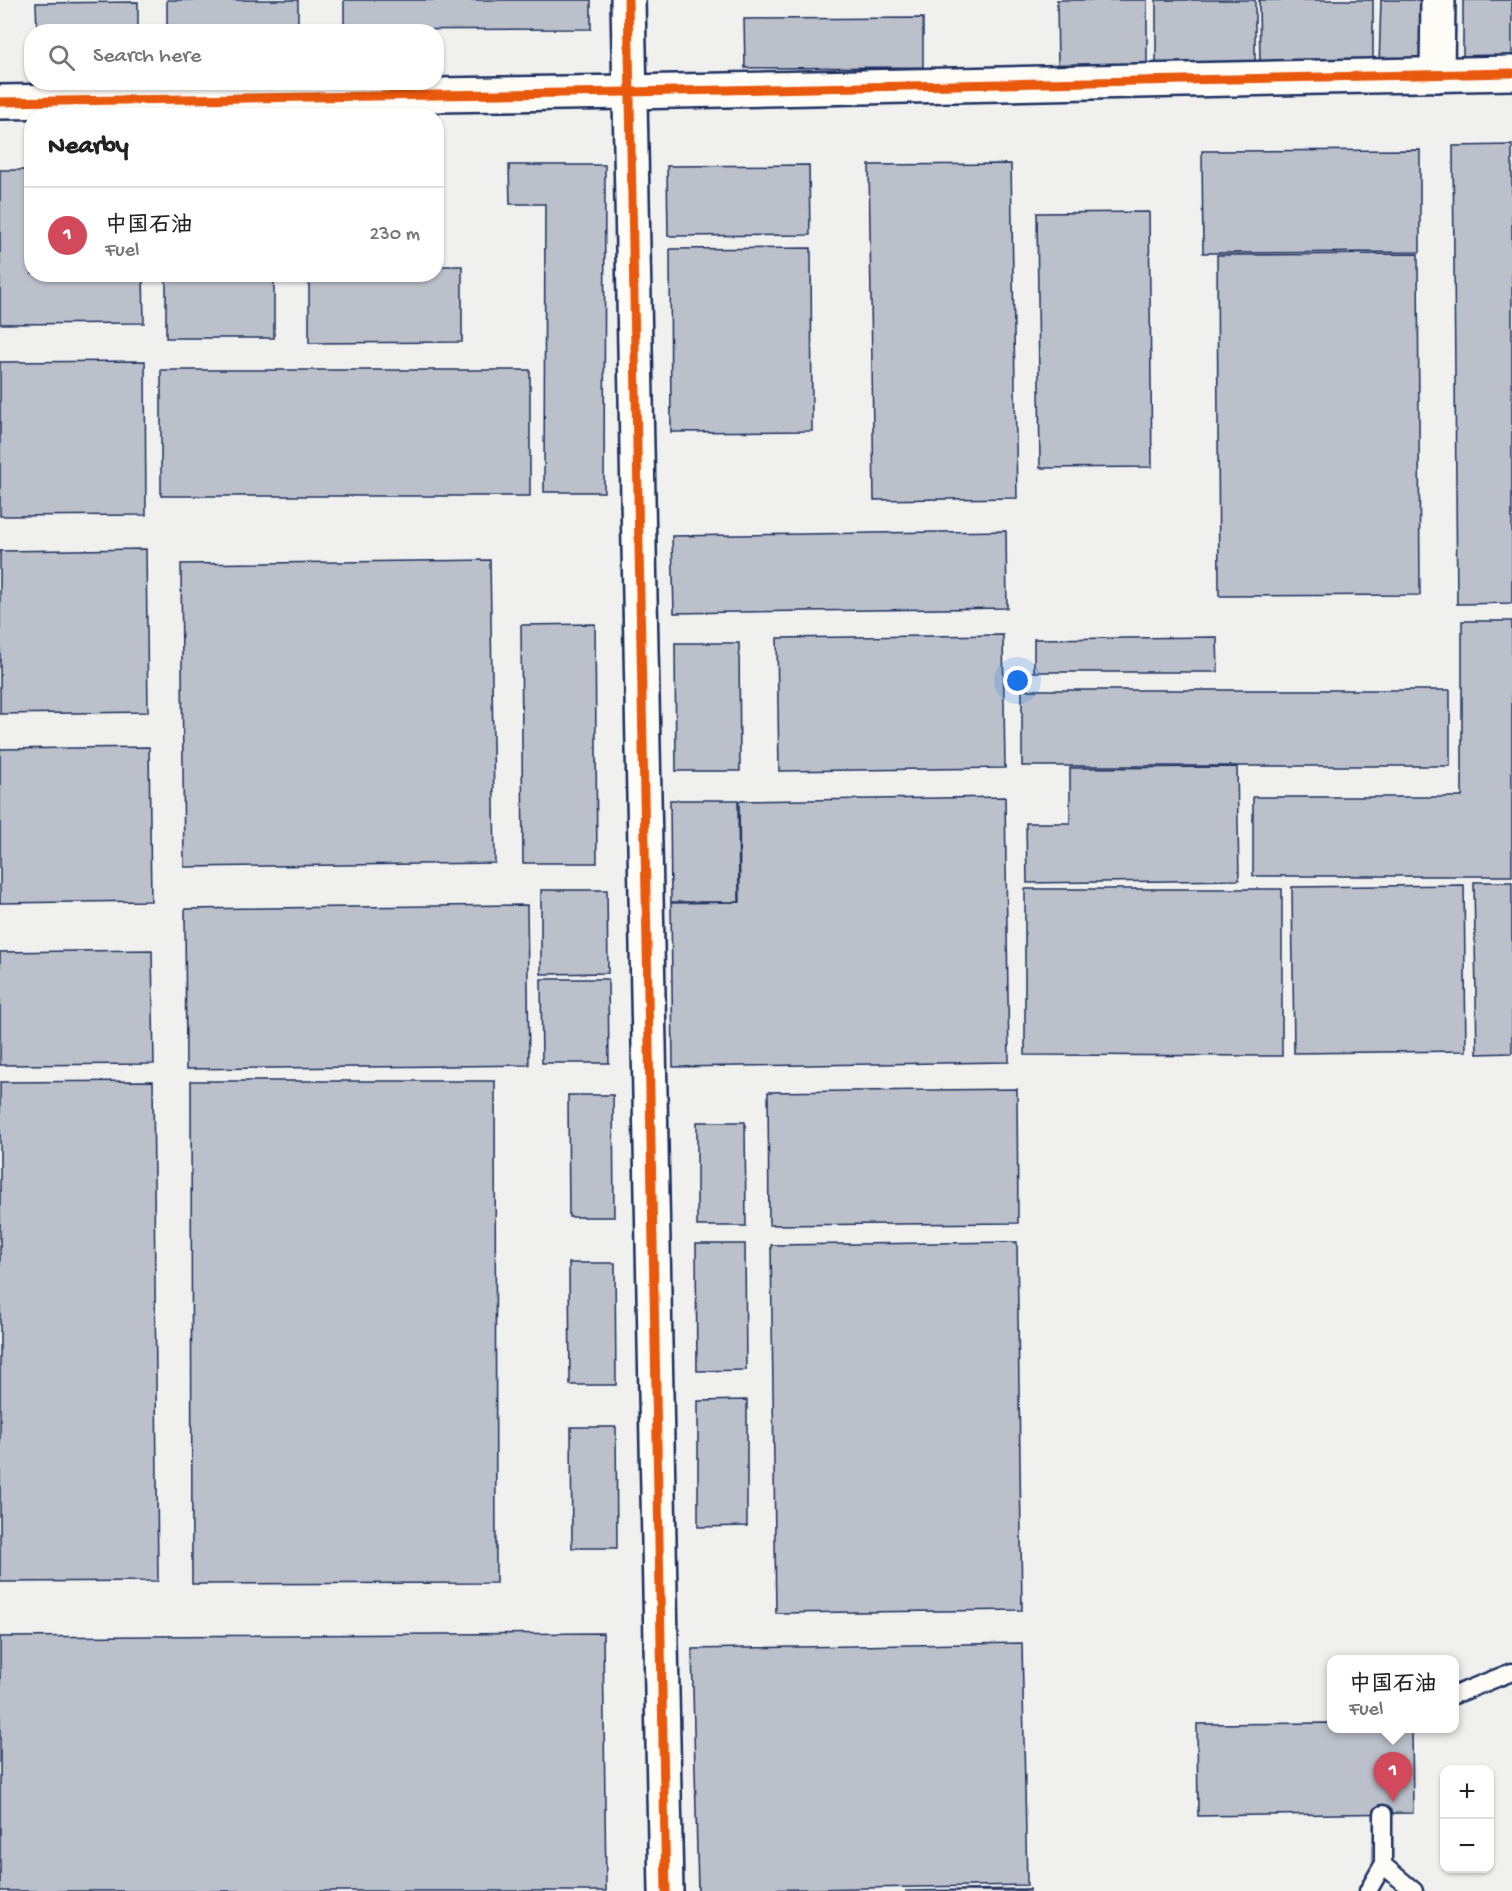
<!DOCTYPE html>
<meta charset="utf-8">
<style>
:root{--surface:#fff;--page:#f6f6f6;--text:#222;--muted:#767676;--line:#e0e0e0;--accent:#d1495b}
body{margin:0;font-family:"Gochi Hand","LXGW WenKai TC",sans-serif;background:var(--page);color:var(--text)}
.controls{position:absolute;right:18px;bottom:18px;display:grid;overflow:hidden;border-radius:12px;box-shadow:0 2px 4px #0004}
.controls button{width:54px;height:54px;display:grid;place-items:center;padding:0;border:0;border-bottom:2px solid var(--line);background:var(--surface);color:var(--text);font:30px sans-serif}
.you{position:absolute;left:1018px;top:681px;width:21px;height:21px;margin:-15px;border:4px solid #fff;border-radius:50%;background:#1a73e8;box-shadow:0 0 0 9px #1a73e833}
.badge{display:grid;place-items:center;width:39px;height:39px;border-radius:50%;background:var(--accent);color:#fff;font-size:20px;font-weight:700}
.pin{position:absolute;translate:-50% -50px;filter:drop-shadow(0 2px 3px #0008)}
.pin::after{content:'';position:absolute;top:32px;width:21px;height:18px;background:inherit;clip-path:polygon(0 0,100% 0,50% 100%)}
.popup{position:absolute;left:1327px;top:1655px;width:132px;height:78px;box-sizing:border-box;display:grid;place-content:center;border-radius:12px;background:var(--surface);filter:drop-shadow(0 2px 4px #0005);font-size:20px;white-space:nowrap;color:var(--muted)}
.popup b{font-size:22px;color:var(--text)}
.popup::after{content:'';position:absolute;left:50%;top:100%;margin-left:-12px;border:12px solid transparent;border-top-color:var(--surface)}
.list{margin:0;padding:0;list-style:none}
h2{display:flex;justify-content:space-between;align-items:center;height:78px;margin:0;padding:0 24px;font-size:26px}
h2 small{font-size:20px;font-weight:400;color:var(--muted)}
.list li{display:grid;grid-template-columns:39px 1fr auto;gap:18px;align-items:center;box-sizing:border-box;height:96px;padding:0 24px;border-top:2px solid var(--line)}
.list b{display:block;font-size:22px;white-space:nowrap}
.list p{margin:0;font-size:20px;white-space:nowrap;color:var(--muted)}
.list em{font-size:20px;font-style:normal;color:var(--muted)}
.icon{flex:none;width:33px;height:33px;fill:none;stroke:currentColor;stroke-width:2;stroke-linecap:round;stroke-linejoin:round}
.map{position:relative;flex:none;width:1512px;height:1891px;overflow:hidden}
.search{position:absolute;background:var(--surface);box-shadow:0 2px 4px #0004;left:24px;top:24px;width:420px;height:66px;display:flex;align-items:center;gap:15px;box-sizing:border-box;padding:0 21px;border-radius:24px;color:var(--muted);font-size:22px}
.panel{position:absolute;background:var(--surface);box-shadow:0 2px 4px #0004;left:24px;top:108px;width:420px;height:174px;border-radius:24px}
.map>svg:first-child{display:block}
</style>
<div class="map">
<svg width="1512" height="1891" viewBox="0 0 1512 1891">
<rect width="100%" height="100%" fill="#f0f0ee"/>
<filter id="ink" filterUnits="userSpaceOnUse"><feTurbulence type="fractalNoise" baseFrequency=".0167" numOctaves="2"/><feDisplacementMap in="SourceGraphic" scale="12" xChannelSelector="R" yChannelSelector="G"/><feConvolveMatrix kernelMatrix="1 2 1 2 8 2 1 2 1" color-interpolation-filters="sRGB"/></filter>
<g filter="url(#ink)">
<!-- building -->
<g fill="#bbc0ca" stroke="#1b2f5e" stroke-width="1.5">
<polygon points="167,0 298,0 298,30 167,31"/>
<polygon points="344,0 591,0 591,29 344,30"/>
<polygon points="1057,0 1147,0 1147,67 1058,68"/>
<rect x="1156" y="0" width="99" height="69"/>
<polygon points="1259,0 1373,0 1373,65 1260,67"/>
<polygon points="1381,0 1431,0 1429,67 1379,66"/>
<polygon points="1463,0 1512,0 1512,65 1463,64"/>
<polygon points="138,2 138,32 37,32 36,3"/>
<polygon points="923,18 923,67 745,68 744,19"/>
<polygon points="1512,145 1512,603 1457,604 1453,146"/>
<polygon points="1420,150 1420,252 1203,253 1202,151"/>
<polygon points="1011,164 1017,498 874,500 869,165"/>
<polygon points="509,165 605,165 604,492 544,492 545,204 510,204"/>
<polygon points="809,165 810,235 668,236 667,166"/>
<polygon points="0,170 32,170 32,274 143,274 144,323 0,324"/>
<polygon points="1149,212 1152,467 1040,468 1037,213"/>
<polygon points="811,248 812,431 671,432 670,249"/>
<polygon points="1418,254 1420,595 1219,596 1217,255"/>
<polygon points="436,266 462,266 462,342 309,343 309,274 436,274"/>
<rect x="166" y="274" width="108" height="64"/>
<polygon points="145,361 146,515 0,516 0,362"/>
<rect x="161" y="370" width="369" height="126"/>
<polygon points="1006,531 1007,608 674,613 672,536"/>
<polygon points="146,549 148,712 0,714 0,551"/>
<polygon points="490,560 495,863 184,867 181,564"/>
<polygon points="1462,621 1512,621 1512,876 1253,876 1253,797 1462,797"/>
<polygon points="595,624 597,863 523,863 521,625"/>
<polygon points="1003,635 1005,768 779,771 777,638"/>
<polygon points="1217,637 1218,672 1034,672 1034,639"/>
<polygon points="675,643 739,643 740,771 676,771"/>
<rect x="1022" y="690" width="428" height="76"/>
<polygon points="149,747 151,901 0,903 0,749"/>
<polygon points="1237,767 1239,880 1027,883 1026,823 1070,823 1070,768"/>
<polygon points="1005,797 1009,1062 673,1067 671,903 740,902 739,801"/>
<polygon points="670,800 738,800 739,902 671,902"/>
<polygon points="1474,882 1512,882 1512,1053 1477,1054"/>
<polygon points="1464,885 1466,1051 1294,1053 1292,887"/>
<polygon points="1025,889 1282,889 1282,1056 1025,1055"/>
<polygon points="541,890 607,890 608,973 541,974"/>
<polygon points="527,905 529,1065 186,1069 185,909"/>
<polygon points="152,950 154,1064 0,1065 0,952"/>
<polygon points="541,979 608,979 609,1063 542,1063"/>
<polygon points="153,1081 158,1581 0,1582 0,1082"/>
<polygon points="191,1081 495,1081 496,1583 192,1584"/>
<polygon points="1017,1089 1018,1223 769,1225 768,1092"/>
<polygon points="568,1095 613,1095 614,1217 569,1217"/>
<polygon points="697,1122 745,1122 746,1226 697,1226"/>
<polygon points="1017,1242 1022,1610 776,1613 771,1245"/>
<polygon points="696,1244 745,1244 746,1370 697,1371"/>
<polygon points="569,1263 615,1263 616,1385 570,1385"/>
<polygon points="747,1400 747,1526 698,1527 698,1401"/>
<polygon points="571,1427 616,1427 617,1548 572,1548"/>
<polygon points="603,1633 606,1891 0,1891 0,1637"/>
<polygon points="1022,1643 1027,1885 698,1891 692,1649"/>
<polygon points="1332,1723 1332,1728 1412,1728 1413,1813 1198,1816 1197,1724"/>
<polygon points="1030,1889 1030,1891 905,1891"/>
</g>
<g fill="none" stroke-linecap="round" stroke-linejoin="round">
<!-- service casing -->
<g stroke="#1b2f5e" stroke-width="21">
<g id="service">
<polyline points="1454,1695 1512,1672"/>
<polyline points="1383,1865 1414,1891"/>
<polyline points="1368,1891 1383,1865 1383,1814"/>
</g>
</g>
<!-- minor casing -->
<g stroke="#1b2f5e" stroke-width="38">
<g id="minor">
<polyline points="628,0 666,1891"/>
<polyline points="1437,75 1438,0"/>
<polyline points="0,102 629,92 1512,73"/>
</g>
</g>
<!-- service -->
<use href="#service" stroke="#fdfcf7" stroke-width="16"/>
<!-- minor -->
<use href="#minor" stroke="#fdfcf7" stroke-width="33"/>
<!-- cycleway casing -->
<g stroke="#fdfcf7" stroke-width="13">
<g id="cycleway">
<polyline points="628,0 666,1891"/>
<polyline points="0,102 629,92 1512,73"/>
</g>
</g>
<!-- cycleway -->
<use href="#cycleway" stroke="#e8590c" stroke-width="9"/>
</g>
</g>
</svg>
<div class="controls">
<button>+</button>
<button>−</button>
</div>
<div class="you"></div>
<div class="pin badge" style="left:1393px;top:1802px">1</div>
<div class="popup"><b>中国石油</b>Fuel</div>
<div class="search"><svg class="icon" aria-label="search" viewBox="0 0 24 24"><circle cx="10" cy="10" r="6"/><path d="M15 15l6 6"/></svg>Search here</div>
<section class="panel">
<h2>Nearby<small></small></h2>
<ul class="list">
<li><span class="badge">1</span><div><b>中国石油</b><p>Fuel</p></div><em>230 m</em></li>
</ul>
</section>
</div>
